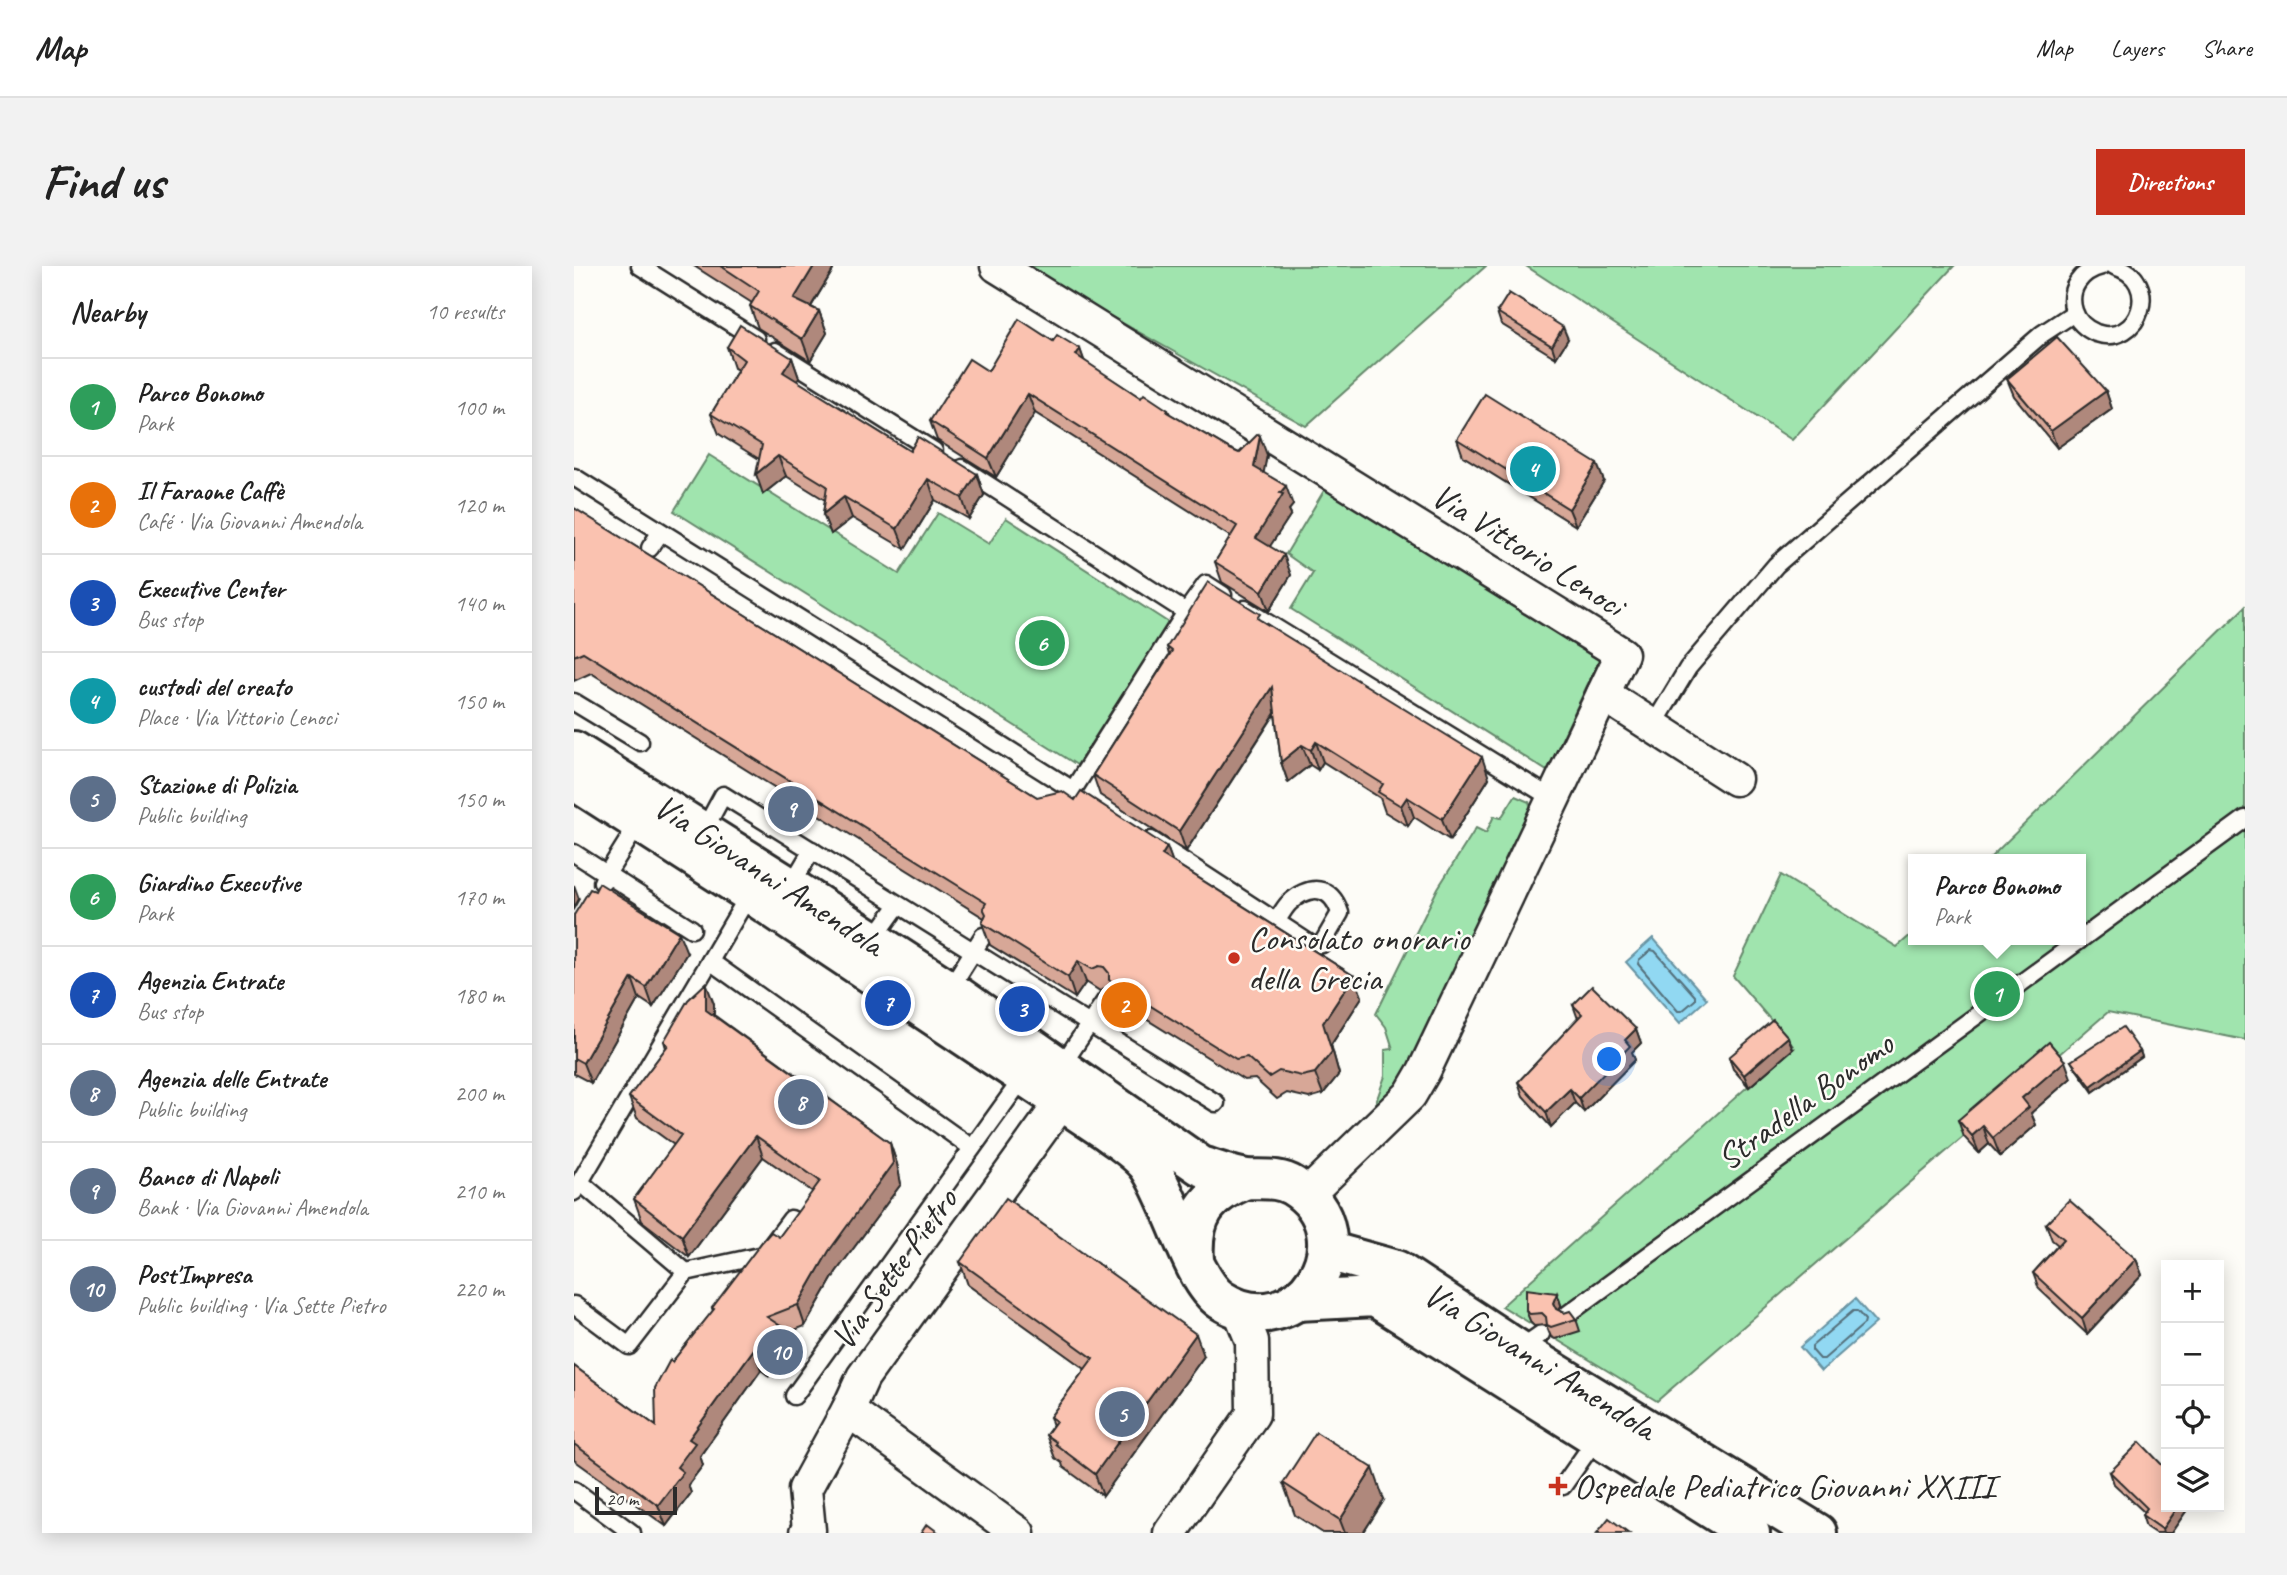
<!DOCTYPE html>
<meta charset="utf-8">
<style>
:root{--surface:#fff;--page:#f2f2f2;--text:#222;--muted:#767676;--line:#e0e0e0;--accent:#c8321e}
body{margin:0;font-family:Caveat,sans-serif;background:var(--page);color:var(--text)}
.controls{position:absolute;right:21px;bottom:21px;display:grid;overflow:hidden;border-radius:0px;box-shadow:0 4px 18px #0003}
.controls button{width:63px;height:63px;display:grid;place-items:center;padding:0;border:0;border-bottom:2px solid var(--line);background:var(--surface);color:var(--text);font:35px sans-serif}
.scale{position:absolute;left:21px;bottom:18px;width:82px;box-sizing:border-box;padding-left:7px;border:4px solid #2b2b2b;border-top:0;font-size:19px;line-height:24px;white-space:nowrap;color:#2b2b2b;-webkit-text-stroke:5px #fdfcf7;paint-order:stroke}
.you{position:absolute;left:1036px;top:794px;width:24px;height:24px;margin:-18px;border:5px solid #fff;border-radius:50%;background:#1a73e8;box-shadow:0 0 0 10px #1a73e833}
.badge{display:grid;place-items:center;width:46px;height:46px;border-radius:50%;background:var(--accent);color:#fff;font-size:23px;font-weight:700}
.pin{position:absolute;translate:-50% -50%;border:4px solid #fff;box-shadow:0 2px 7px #0006}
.popup{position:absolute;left:1334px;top:588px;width:178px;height:91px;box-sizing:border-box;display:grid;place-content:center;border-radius:0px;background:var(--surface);filter:drop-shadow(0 2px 5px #0005);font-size:23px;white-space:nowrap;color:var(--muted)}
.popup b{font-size:26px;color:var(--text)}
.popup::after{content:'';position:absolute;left:50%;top:100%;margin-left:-14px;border:14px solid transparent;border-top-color:var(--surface)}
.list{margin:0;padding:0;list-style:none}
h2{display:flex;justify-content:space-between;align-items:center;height:91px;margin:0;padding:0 28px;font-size:30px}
h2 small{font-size:23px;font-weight:400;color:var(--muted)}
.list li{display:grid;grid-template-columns:46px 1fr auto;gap:21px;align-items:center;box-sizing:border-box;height:98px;padding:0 28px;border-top:2px solid var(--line)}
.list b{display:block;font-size:26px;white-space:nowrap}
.list p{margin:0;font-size:23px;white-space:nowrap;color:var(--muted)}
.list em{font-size:23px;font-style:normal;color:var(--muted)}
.icon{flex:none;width:38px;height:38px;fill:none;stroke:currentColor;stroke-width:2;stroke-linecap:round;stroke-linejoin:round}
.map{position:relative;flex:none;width:1671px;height:1267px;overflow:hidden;border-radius:0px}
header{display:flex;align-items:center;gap:42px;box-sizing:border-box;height:98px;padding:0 35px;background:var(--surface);border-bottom:2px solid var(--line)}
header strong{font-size:33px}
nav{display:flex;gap:38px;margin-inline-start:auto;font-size:24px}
.intro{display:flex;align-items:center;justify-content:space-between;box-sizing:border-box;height:168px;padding:0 42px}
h1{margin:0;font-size:49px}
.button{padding:18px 32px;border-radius:0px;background:var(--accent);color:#fff;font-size:24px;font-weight:700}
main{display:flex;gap:42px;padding:0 42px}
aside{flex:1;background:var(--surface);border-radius:0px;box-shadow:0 4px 18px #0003}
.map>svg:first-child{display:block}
</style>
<header>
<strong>Map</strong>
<nav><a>Map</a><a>Layers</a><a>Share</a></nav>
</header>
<div class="intro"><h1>Find us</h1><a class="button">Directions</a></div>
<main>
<aside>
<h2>Nearby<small>10 results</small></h2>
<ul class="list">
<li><span class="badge" style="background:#2e9e5b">1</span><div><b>Parco Bonomo</b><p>Park</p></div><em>100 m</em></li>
<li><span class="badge" style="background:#e8710a">2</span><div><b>Il Faraone Caffè</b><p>Café · Via Giovanni Amendola</p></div><em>120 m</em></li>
<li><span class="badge" style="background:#1a4fb4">3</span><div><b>Executive Center</b><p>Bus stop</p></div><em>140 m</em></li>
<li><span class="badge" style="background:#0f9aa8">4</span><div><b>custodi del creato</b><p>Place · Via Vittorio Lenoci</p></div><em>150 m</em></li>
<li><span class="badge" style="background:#5c6f8a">5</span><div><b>Stazione di Polizia</b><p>Public building</p></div><em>150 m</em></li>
<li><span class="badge" style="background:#2e9e5b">6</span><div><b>Giardino Executive</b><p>Park</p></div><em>170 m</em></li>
<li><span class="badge" style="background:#1a4fb4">7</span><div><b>Agenzia Entrate</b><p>Bus stop</p></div><em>180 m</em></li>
<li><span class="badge" style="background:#5c6f8a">8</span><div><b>Agenzia delle Entrate</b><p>Public building</p></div><em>200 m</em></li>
<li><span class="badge" style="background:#5c6f8a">9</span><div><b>Banco di Napoli</b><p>Bank · Via Giovanni Amendola</p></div><em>210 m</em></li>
<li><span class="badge" style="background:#5c6f8a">10</span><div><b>Post'Impresa</b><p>Public building · Via Sette Pietro</p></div><em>220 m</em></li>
</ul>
</aside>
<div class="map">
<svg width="1671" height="1267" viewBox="0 0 1671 1267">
<rect width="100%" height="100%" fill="#fdfcf7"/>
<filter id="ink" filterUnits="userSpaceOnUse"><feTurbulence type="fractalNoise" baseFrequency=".0143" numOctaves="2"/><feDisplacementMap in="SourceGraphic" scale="14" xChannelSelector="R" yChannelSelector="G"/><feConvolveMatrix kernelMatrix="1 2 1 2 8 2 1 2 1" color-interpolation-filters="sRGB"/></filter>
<g filter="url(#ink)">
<!-- green -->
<g fill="#a0e4ae" stroke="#66886c" stroke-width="2">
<polygon points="452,0 912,0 732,160 513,37"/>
<polygon points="952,0 1380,0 1218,174"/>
<polygon points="135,189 325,308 364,247 415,278 432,252 595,357 503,499 100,245"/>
<polygon points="751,223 1026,392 973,505 717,343 739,307 712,288"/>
<polygon points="1671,341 1671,774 1534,746 1083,1135 928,1040 1219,780 1159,710 1207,609 1323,681 1339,667 1339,674 1507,674 1507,593 1415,593"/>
<polygon points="941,530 955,536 958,545 834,803 808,841 802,836 811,810 811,784 819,783 812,761 802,748 864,622 902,562 912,567 920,550 927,552"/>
</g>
<!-- water -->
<g fill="#91d8f2" stroke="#6893a2" stroke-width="2">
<polygon points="1079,672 1133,733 1106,757 1052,696"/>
<polygon points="1281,1033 1302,1057 1247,1105 1226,1081"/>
</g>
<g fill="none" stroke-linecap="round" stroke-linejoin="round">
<!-- shore -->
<g stroke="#54707b" stroke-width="2">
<polygon points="1077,684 1081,685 1121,730 1121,734 1108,745 1104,745 1064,698 1065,694"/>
<polygon points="1279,1045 1283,1045 1291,1054 1290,1058 1250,1093 1246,1093 1238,1084 1238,1080"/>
</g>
<!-- service casing -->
<g stroke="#2b2b2b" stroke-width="21">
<g id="service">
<polyline points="66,0 182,73"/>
<path d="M1528 0C1507 5 1493 23 1500 45 1503 55 1512 63 1522 67 1566 82 1589 13 1540 0"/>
<polyline points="201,85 360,185"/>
<polyline points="388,202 612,346 632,318 649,329"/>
<polyline points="0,211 499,524 612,346"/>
<polyline points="76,282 86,267"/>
<polyline points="671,343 979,533"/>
<polyline points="0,436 66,476"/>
<polyline points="1079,460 1114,402 1202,299 1468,68 1500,47"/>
<polyline points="129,566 149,529 642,837"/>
<path d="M577 574 738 679 748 678 766 647C757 619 736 618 715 637 710 642 706 650 702 656"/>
<polyline points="0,587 118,663"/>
<polyline points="28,616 66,555"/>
<polyline points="216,621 238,584"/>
<polyline points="1507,673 1671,553"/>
<polyline points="298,675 324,639"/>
<polyline points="136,695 398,882"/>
<polyline points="375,724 409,670"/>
<polyline points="486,802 533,732"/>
<polyline points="6,916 112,1006"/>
<polyline points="0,926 176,627"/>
<polyline points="0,1039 55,1080 112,1006 190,989 217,953"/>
<polyline points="994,1048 1506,674"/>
<polyline points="944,1084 967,1068"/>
<polyline points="220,1130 451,809"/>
<polyline points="989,1220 1024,1170"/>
<polyline points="0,1224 58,1267"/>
</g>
</g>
<!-- minor casing -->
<g stroke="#2b2b2b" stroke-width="37">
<g id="minor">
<polyline points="423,0 1048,388 850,805 836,829 733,929"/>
<polyline points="1029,428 1161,513"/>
<polyline points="274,1144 444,1267"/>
<polyline points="232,1267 235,1264 231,1223 274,1144 289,1111 489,834"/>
<polyline points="596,1267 679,1148 678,1075 665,1043"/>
</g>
</g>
<!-- secondary casing -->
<g stroke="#2b2b2b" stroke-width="44">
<g id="secondary">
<path d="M0 485 216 621 375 724 627 900C641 904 658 911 673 913 689 914 704 911 719 920 798 969 725 1084 647 1034 618 1015 598 932 574 899 564 886 546 875 533 865L176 627 0 514"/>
<polyline points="754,985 822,1004 944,1084 1243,1267"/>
<path d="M620 994C617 950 632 929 672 913"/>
<polyline points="723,1035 801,1031 1176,1267"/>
</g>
</g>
<!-- service -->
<use href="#service" stroke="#fdfcf7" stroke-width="16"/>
<!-- minor -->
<use href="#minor" stroke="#fdfcf7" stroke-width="32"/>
<!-- secondary -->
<use href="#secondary" stroke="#fdfcf7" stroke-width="38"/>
</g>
<!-- wall -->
<g fill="#d7a797" stroke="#2b2b2b" stroke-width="2">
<polygon points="120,0 258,0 259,4 237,41 245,45 253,67 236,95 184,62 176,40 178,37"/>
<polygon points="923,46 994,73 982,92 927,58"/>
<polygon points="479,75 506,83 510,95 567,132 594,144 596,148 656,183 665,187 693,189 689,207 719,239 715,244 717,248 695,281 717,309 695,345 648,316 641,296 657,271 461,147 422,211 363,174 356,155 414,105"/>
<polygon points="153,81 218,92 225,112 223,115 336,185 403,208 410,229 395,253 361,234 331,283 278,252 257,268 249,248 251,234 212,210 189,228 185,193 145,168 137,148 164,104 160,102"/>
<polygon points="1433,113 1532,125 1538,143 1483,182 1440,130"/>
<polygon points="883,173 1030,215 1002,260 889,190"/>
<polygon points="0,242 463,531 501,534 593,581 598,595 780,710 788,731 757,779 765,808 749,828 735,832 713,827 703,833 681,813 670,814 543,735 538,723 533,722 526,725 512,716 501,732 416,679 408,657 410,652 17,407 0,415"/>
<polygon points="688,355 915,512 876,574 840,551 834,560 811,546 806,532 749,496 744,504 736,499 714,516 707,496 701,448 612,585 526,529 519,509 595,389 593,381"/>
<polygon points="0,649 113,687 79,741 65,732 17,817 0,808"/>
<polygon points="140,738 140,749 316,877 323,898 327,918 262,1006 231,1060 210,1068 215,1082 195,1110 187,1104 126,1190 129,1199 114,1219 117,1227 92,1260 0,1194 0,1100 82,1160 98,1096 139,1045 138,1042 205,971 239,926 189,891 115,991 68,955 60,933 100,879 63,852 55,831 92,782 90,775"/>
<polygon points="999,739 1062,763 1067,777 1058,786 1061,794 1010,846 1001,837 977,861 949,830 944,816 1004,753"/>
<polygon points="1219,783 1175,821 1159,803 1155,791"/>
<polygon points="1566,785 1568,791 1519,826 1500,800 1497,795"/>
<polygon points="1497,812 1457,847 1462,859 1426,890 1415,878 1405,887 1390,871 1384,854"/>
<polygon points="1472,958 1562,993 1568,1009 1513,1068 1465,1023 1459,1007 1484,979 1478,974"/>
<polygon points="386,996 630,1090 529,1230 489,1201 488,1197 481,1192 472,1169 479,1160 476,1151 511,1103 394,1019"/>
<polygon points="983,1027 987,1039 985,1044 1002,1053 1006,1065 981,1073 977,1071 972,1059 960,1060 957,1057 952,1045"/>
<polygon points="1536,1206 1615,1241 1597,1267 1581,1267 1572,1261 1568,1249 1570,1246 1540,1218"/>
<polygon points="709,1217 810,1234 789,1267 749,1267 721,1249"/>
</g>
<!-- shaded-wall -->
<g fill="#af887b" stroke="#2b2b2b" stroke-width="2">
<polygon points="240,0 258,0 259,4 228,55 220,33"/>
<polygon points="245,45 253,67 236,95 228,73"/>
<polygon points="989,61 994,73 982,92 978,80"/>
<polygon points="506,83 513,102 502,89"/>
<polygon points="218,92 225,112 216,127 209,106"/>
<polygon points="1532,125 1538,143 1483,182 1477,165"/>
<polygon points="454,128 461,147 422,211 414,192"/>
<polygon points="686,170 693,189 687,221 680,201"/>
<polygon points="204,190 212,210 189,228 182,208"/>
<polygon points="1023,198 1030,215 1002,260 995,243"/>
<polygon points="403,208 410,229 395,253 388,232"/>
<polygon points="354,213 361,234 331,283 323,263"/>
<polygon points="712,220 719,239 715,244 717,248 689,291 682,272 706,227"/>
<polygon points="270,231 278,252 257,268 249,248"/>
<polygon points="710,289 717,309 695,345 688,325"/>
<polygon points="698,421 705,441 612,585 605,565"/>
<polygon points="742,476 749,496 744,504 737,484"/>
<polygon points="728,479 736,499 714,516 707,496"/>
<polygon points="908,491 915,512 876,574 868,553"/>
<polygon points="833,531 840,551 834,560 827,540"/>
<polygon points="593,581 601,602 588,589"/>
<polygon points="0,619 5,633 0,642"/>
<polygon points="105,667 113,687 79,741 72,721"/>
<polygon points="504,695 512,716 501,732 494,711"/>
<polygon points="780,710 788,731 757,779 765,808 749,828 741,807 749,757"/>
<polygon points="58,712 65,732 17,817 9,797"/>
<polygon points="132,717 140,738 140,765 132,744"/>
<polygon points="1062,763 1067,777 1058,786 1061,794 1010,846 1005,832 1051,774"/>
<polygon points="1214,771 1219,783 1175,821 1170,809"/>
<polygon points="1566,785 1568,791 1519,826 1517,820"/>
<polygon points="1491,795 1497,812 1457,847 1462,859 1426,890 1419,872 1448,832"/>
<polygon points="996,823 1001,837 977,861 972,846"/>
<polygon points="1409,860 1415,878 1405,887 1398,870"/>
<polygon points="182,870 189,891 115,991 108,970"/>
<polygon points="316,877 323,898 327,918 262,1006 231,1060 224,1039"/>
<polygon points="1562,993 1568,1009 1513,1068 1508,1052"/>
<polygon points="983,1027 987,1039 984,1048 979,1037"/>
<polygon points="208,1061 215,1082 195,1110 188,1089"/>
<polygon points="622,1068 630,1090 529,1230 521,1208"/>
<polygon points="180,1083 187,1104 126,1190 129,1199 114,1219 117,1227 92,1260 84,1239 115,1173"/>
<polygon points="799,1202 810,1234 789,1267 771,1267 766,1254"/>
<polygon points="1603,1241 1615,1241 1597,1267 1589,1267 1588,1263"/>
</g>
<!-- building -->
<g fill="#fac2b0" stroke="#2b2b2b" stroke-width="2">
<polygon points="147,0 240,0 220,33 245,45 228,73 176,40 185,25"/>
<polygon points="935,27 989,61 978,80 923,46"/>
<polygon points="445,53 479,75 483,69 506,83 502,89 567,132 570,128 594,144 593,146 656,183 665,187 684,168 686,170 680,201 712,220 706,227 709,228 682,272 710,289 688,325 641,296 663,260 454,128 414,192 356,155 395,93 414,105"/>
<polygon points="166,59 218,92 209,106 336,185 344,171 403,208 388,232 354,213 323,263 270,231 249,248 253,220 204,190 182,208 188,179 137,148 170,94 153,81"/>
<polygon points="1483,71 1532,125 1477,165 1433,113"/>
<polygon points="911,128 1023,198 995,243 883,173"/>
<polygon points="0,242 463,531 488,525 501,534 507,525 593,581 588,589 780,710 749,757 758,786 741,807 728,810 705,805 695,811 673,791 662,793 535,714 535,707 530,701 525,700 518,703 504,695 494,711 408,657 412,648 409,642 412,637 9,386 0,390"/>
<polygon points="634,316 686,348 683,352 908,491 868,553 833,531 827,540 804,526 809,518 742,476 737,484 728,479 707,496 698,421 605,565 519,509 598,385 593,381"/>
<polygon points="25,617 105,667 72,721 58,712 9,797 0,792 0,649 16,623 21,625"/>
<polygon points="132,717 132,744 316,877 319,897 255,985 224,1039 193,1051 208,1061 188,1089 180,1083 115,1173 121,1177 103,1201 109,1206 84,1239 0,1178 0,1100 82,1160 81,1122 96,1094 98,1096 140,1043 138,1042 188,976 197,966 205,971 246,915 182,870 108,970 60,933 107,869 55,831 94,779 90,775 114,734"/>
<polygon points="1018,720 1062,763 1051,774 1056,780 1005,832 996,823 972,846 944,816 1008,748 999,739"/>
<polygon points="1199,754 1214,771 1170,809 1155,791"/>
<polygon points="1549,761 1566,785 1517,820 1497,795"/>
<polygon points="1475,776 1491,795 1448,832 1455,841 1419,872 1409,860 1398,870 1384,854"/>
<polygon points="432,932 622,1068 521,1208 481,1178 482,1176 472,1169 482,1155 476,1151 519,1092 386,996"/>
<polygon points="1495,934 1562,993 1508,1052 1459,1007 1490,973 1472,958"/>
<polygon points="952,1023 983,1027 979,1037 982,1043 990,1047 996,1045 1002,1053 977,1061 973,1059 972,1051 968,1047 956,1048 952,1045"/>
<polygon points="742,1166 799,1202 766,1254 709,1217"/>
<polygon points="1566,1176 1592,1203 1592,1241 1603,1241 1588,1263 1568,1249 1573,1242 1536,1206"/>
<polygon points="1035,1252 1055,1267 1023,1267"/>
<polygon points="353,1258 365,1267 347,1267"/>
</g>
</g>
<!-- markers -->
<g fill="#c8321e" stroke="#fdfcf7" stroke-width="2.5">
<circle cx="660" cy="692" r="7"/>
<path d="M980.5 1209.5h7v7h7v7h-7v7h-7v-7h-7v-7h7z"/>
</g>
<g text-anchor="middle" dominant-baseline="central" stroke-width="5" stroke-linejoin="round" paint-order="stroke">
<!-- street labels -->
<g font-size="35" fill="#2b2b2b" stroke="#fdfcf7">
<text transform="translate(954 284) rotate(32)">Via Vittorio Lenoci</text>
<text transform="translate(195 609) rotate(33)">Via Giovanni Amendola</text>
<text transform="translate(1231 835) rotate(-36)">Stradella Bonomo</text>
<text transform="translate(320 1003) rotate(-54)">Via Sette Pietro</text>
<text transform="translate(966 1095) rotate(32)">Via Giovanni Amendola</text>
</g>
<!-- poi labels -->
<g font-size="35" fill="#2b2b2b" stroke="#fdfcf7" text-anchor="start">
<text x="674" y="672">Consolato onorario<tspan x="674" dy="40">della Grecia</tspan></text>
<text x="1000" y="1220">Ospedale Pediatrico Giovanni XXIII</text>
</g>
</g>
</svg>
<div class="controls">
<button>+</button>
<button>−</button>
<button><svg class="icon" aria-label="locate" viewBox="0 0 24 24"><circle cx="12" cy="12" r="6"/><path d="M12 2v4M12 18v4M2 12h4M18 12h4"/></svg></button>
<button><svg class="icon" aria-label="layers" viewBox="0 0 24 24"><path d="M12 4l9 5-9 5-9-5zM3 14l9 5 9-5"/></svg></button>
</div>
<div class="scale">20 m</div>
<div class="you"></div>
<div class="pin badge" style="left:1423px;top:728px;background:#2e9e5b">1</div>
<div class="popup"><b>Parco Bonomo</b>Park</div>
<div class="pin badge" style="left:550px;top:739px;background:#e8710a">2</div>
<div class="pin badge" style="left:448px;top:743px;background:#1a4fb4">3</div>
<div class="pin badge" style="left:959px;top:203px;background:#0f9aa8">4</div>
<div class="pin badge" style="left:548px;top:1148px;background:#5c6f8a">5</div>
<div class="pin badge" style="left:468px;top:377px;background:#2e9e5b">6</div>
<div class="pin badge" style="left:314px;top:737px;background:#1a4fb4">7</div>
<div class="pin badge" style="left:227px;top:836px;background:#5c6f8a">8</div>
<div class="pin badge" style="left:217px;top:543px;background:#5c6f8a">9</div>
<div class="pin badge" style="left:206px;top:1086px;background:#5c6f8a">10</div>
</div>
</main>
